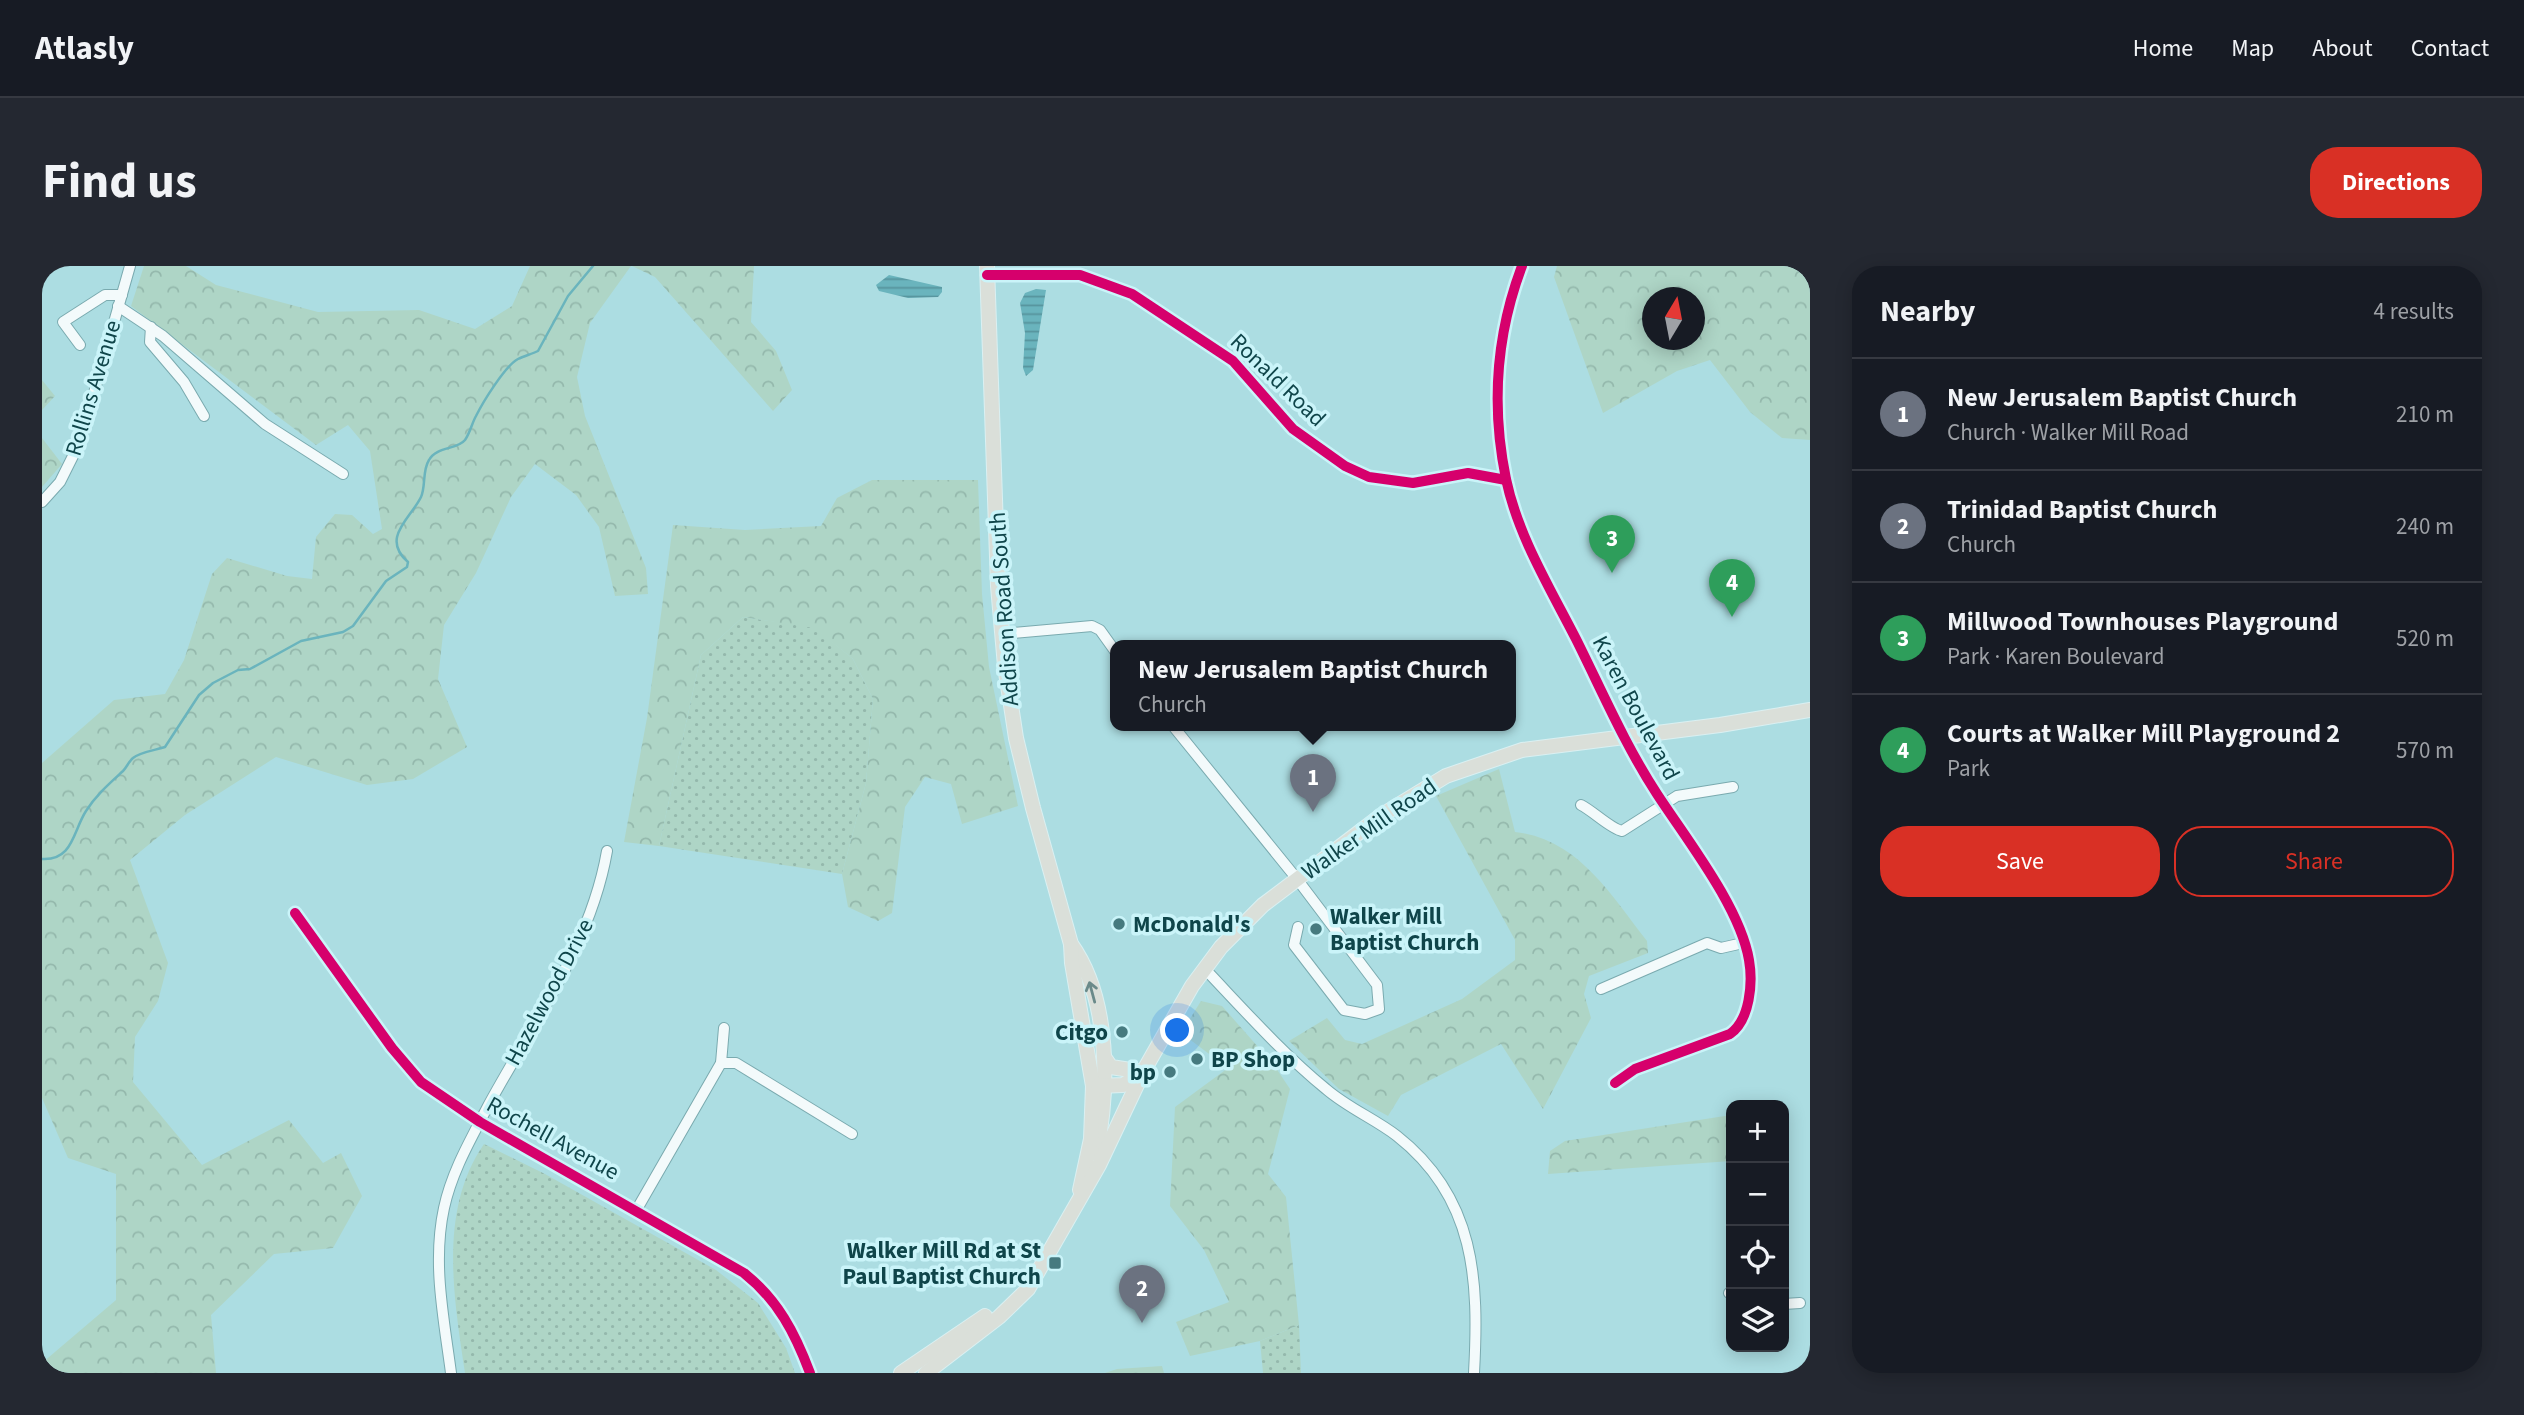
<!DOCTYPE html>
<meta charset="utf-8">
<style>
:root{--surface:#171b24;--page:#242831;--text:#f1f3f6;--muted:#9ea1a6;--line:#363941;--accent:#d93025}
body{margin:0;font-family:"Source Sans 3",sans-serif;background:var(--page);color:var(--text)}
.controls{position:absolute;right:21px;bottom:21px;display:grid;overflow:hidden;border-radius:14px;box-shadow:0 4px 18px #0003}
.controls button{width:63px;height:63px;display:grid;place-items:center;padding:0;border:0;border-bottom:2px solid var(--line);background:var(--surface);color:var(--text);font:35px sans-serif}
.compass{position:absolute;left:1600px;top:21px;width:63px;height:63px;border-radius:50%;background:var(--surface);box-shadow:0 4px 18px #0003;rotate:10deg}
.you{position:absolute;left:1136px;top:765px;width:24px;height:24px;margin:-18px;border:5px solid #fff;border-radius:50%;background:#1a73e8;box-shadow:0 0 0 10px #1a73e833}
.badge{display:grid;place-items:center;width:46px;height:46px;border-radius:50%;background:var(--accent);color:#fff;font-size:23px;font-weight:700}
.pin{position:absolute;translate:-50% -58px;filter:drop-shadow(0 2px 4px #0008)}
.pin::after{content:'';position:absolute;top:37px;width:24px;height:21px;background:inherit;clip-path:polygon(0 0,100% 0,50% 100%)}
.popup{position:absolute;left:1068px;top:374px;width:406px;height:91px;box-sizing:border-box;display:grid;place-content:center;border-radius:14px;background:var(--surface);filter:drop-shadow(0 2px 5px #0005);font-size:23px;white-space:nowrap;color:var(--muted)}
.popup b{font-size:26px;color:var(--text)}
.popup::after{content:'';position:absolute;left:50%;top:100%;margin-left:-14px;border:14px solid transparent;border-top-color:var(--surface)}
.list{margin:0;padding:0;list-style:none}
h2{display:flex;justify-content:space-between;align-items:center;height:91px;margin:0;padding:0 28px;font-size:30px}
h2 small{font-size:23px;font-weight:400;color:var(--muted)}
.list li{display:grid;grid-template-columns:46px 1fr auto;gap:21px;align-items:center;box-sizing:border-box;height:112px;padding:0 28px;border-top:2px solid var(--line)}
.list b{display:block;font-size:26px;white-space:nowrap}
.list p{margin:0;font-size:23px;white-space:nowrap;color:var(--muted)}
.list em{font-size:23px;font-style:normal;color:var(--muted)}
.actions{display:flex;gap:14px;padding:21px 28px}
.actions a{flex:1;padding:16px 0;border:2px solid var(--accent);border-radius:28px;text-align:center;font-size:24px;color:var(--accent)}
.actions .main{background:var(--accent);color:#fff}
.icon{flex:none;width:38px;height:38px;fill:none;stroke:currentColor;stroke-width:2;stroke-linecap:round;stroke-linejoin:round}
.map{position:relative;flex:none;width:1768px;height:1107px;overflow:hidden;border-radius:28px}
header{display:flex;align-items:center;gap:42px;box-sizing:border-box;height:98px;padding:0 35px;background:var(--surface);border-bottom:2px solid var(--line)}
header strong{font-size:33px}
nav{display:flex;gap:38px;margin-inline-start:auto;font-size:24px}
.intro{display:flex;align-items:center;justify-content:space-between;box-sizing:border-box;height:168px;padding:0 42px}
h1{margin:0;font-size:49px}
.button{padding:18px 32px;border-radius:28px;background:var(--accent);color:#fff;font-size:24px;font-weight:700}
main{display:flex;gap:42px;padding:0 42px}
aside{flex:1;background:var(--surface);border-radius:28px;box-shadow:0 4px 18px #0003}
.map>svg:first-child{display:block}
</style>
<header>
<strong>Atlasly</strong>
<nav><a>Home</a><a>Map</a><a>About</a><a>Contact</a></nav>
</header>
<div class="intro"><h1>Find us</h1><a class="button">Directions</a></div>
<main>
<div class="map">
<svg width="1768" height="1107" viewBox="0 0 1768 1107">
<defs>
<pattern id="grass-dots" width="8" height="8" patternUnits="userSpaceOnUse" patternTransform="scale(1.75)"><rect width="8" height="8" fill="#aed5c6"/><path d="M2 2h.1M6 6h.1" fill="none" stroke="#94b8ac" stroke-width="1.8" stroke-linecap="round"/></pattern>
<pattern id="forest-crowns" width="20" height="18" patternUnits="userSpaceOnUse" patternTransform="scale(1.75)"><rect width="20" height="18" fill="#aed5c6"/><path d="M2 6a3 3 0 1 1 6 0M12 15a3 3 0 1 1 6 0" fill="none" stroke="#94b8ac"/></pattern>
<pattern id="water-rules" width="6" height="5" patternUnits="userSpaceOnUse" patternTransform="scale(1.75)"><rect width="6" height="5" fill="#6ab4bd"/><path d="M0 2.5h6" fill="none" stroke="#56949c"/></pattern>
</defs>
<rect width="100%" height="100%" fill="#acdde2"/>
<!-- grass -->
<g fill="url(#grass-dots)">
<polygon points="701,351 772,361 811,393 831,433 824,517 800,608 617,580 659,389"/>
<path d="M442 878 503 908 674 1004 716 1037 744 1082 753 1107H423C412 1033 396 944 442 878Z"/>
<polygon points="1257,1059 1259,1107 1221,1107 1218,1075"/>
</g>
<!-- forest -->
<g fill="url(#forest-crowns)" fill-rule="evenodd">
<polygon points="102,0 144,0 174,19 276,46 377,44 433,63 470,40 488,0 589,0 548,57 535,111 543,150 604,302 606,328 573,330 557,261 534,229 493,198 469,231 434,307 402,359 396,413 425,481 371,513 325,519 234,491 143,549 88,594 126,697 116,735 93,771 91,816 160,899 247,854 281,897 299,887 320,930 291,982 232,988 169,1049 174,1107 0,1107 0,1097 74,1034 74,908 26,892 0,832 0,497 72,434 123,428 142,394 170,308 185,292 245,310 270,313 274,271 293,248 310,249 331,268 340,263 328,185 306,159 274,179 89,40"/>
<polygon points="590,0 712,0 709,56 734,85 750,124 731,145 613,11"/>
<path d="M1515 0H1768V174L1740 172 1708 146 1668 94 1635 105 1561 147 1512 11ZM1610 32H1652V74H1610Z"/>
<polygon points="0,114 13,130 0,144"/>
<polygon points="0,172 20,198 0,221"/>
<polygon points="830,214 936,214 940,328 947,401 976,540 920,558 909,518 883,511 863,541 850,647 836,655 806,641 800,608 824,517 831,433 811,393 772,362 701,351 659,389 617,580 582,576 605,452 631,259 703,264 779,260 795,232"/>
<path d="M1457 503 1473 566C1536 573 1568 628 1605 675L1606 687 1547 710 1542 728 1549 752 1501 843 1459 778 1359 829 1346 850 1297 823 1247 775 1285 752 1303 774 1320 778 1420 733 1473 694V674L1394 530Z"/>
<polygon points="1159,735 1180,740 1232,799 1248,823 1226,908 1244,931 1257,1059 1218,1075 1148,1090 1134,1056 1187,1036 1162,984 1128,940 1133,841 1186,802 1139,767"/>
<polygon points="1689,849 1689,895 1506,908 1508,885 1523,875"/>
<polygon points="1120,1100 1122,1107 1063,1107 1075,1103"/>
</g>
<!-- water -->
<g fill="url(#water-rules)">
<polygon points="847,9 900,21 900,26 896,31 866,32 837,25 834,19"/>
<polygon points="994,23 1004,24 991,104 984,110 981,102 983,67 978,37 983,27"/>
</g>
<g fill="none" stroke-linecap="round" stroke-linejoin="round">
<!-- stream -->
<path stroke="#6ab4bd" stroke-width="2.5" d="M0 593C31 595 31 565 44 545 54 529 68 517 81 505 85 501 87 495 91 492 98 486 114 484 123 481L157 429 171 417 196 404 208 403 259 375 301 366 311 360 344 315 365 301 366 296C338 272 369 252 379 231 384 220 380 205 387 194 395 180 415 184 423 174 428 167 430 157 434 150 441 136 463 100 476 93 482 90 490 88 496 85L526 30 551 0"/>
<!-- minor casing -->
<g stroke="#7aaaaf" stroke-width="12">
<g id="minor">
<path d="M1480 0C1454 69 1449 140 1464 213 1476 270 1508 322 1534 373 1560 425 1583 479 1615 528 1645 574 1698 641 1707 694 1711 717 1708 754 1688 768L1593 803 1573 817"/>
<polyline points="945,9 1038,9 1090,28 1191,95 1251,163 1303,200 1327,211 1371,217 1426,207 1464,214"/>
<polyline points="76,40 121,70 223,158 301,208"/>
<polyline points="109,61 108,76 142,116 162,150"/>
<polyline points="38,79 21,56 63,29 80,29"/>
<polyline points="0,236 18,216 38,176 88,0"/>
<polyline points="959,368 1050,360 1058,364 1073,385"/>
<polyline points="1131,460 1255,613 1335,719 1337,743 1323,748 1302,744 1252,679 1256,661"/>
<path d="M1539 539C1551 545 1569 563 1580 565L1635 530 1691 521"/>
<path d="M253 647 350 782 379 816 438 856 702 1007C736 1034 753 1067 768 1107"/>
<path d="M1163 703C1202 744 1240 787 1284 823 1306 842 1333 853 1355 870 1434 932 1437 1015 1432 1107"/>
<polyline points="1559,723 1665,677 1679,682 1701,677"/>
<polyline points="679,797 694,797 810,868"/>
<polyline points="595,943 679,797 682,762"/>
<polyline points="1687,1027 1689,1028"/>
<polyline points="1742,1038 1758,1037"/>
<path d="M409 1107C402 1053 390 997 402 942 410 905 429 873 446 840 491 757 549 678 565 585"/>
</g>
</g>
<!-- major casing -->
<g stroke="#daf0f2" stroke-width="16">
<g id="major">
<path d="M945 0 956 320 963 400 974 472 991 542 1029 678C1069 734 1067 824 1054 888"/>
<polyline points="1029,678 1030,697 1051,820 1049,873 1038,924"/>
<polyline points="1062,791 1069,801 1101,806"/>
<polyline points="1056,820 1081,819 1099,808"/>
<polyline points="859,1107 943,1050"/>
<polyline points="884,1107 957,1051 986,1023 1057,899 1101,806 1150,720 1179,681 1221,639 1340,549 1404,510 1480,484 1678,459 1768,444"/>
</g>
</g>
<!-- minor -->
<use href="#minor" stroke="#f3fafb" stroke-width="10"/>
<!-- major -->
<use href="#major" stroke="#dadfd9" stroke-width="14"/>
<!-- cycleway casing -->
<g stroke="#caf4f9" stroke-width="15">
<g id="cycleway">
<path d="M1480 0C1454 69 1449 140 1464 213 1476 270 1508 322 1534 373 1560 425 1583 479 1615 528 1645 574 1698 641 1707 694 1711 717 1708 754 1688 768L1593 803 1573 817"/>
<polyline points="945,9 1038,9 1090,28 1191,95 1251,163 1303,200 1327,211 1371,217 1426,207 1464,214"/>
<path d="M253 647 350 782 379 816 438 856 702 1007C736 1034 753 1067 768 1107"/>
</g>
</g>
<!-- cycleway -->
<use href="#cycleway" stroke="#d6006c" stroke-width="10"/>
</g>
<!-- one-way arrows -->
<defs><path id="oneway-shaft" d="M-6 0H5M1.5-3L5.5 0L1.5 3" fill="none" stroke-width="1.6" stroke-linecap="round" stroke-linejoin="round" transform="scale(1.75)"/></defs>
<use stroke="#6a8a8a" href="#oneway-shaft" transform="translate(1050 726) rotate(-105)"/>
<!-- markers -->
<g fill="#467a7f" stroke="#caf4f9" stroke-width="2.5">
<circle cx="1077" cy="658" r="7"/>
<circle cx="1274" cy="663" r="7"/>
<circle cx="1080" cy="766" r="7"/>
<circle cx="1155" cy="793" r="7"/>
<circle cx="1128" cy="806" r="7"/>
<rect x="1006" y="990" width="14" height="14" rx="3.5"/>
</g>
<g text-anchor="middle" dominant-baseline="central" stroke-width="7" stroke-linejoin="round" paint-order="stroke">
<!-- street labels -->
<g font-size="23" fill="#0f454a" stroke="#caf4f9">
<text transform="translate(1236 114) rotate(44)">Ronald Road</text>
<text transform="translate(51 122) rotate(-73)">Rollins Avenue</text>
<text transform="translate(962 343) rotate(-94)">Addison Road South</text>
<text transform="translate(1594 442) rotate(62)">Karen Boulevard</text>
<text transform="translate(1327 563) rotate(-35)">Walker Mill Road</text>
<text transform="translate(507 726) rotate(-62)">Hazelwood Drive</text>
<text transform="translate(511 872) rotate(29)">Rochell Avenue</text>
</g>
<!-- poi labels -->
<g font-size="23" font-weight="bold" fill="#0f454a" stroke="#caf4f9" text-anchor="start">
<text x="1288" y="650">Walker Mill<tspan x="1288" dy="26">Baptist Church</tspan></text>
<text x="1091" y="658">McDonald's</text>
<text x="1066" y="766" text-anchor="end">Citgo</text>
<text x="1169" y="793">BP Shop</text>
<text x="1114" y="806" text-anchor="end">bp</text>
<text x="999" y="984" text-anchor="end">Walker Mill Rd at St<tspan x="999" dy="26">Paul Baptist Church</tspan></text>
</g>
</g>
</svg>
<div class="controls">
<button>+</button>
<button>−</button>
<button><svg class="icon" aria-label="locate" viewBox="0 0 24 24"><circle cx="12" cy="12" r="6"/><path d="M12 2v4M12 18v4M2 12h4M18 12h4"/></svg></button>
<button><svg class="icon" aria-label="layers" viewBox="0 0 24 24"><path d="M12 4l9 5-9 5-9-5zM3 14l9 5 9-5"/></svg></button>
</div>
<svg class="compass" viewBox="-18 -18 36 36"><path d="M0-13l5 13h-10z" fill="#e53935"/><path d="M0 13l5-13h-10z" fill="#9ea1a6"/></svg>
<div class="you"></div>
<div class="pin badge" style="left:1271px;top:546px;background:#6b7280">1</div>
<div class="popup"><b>New Jerusalem Baptist Church</b>Church</div>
<div class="pin badge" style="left:1100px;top:1057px;background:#6b7280">2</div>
<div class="pin badge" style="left:1570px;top:307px;background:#2e9e5b">3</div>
<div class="pin badge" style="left:1690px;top:351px;background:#2e9e5b">4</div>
</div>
<aside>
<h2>Nearby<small>4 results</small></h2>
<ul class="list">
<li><span class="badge" style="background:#6b7280">1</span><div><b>New Jerusalem Baptist Church</b><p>Church · Walker Mill Road</p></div><em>210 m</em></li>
<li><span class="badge" style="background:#6b7280">2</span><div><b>Trinidad Baptist Church</b><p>Church</p></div><em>240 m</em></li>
<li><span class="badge" style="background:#2e9e5b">3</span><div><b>Millwood Townhouses Playground</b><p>Park · Karen Boulevard</p></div><em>520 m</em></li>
<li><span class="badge" style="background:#2e9e5b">4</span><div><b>Courts at Walker Mill Playground 2</b><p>Park</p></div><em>570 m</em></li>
</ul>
<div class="actions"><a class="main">Save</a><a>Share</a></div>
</aside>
</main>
